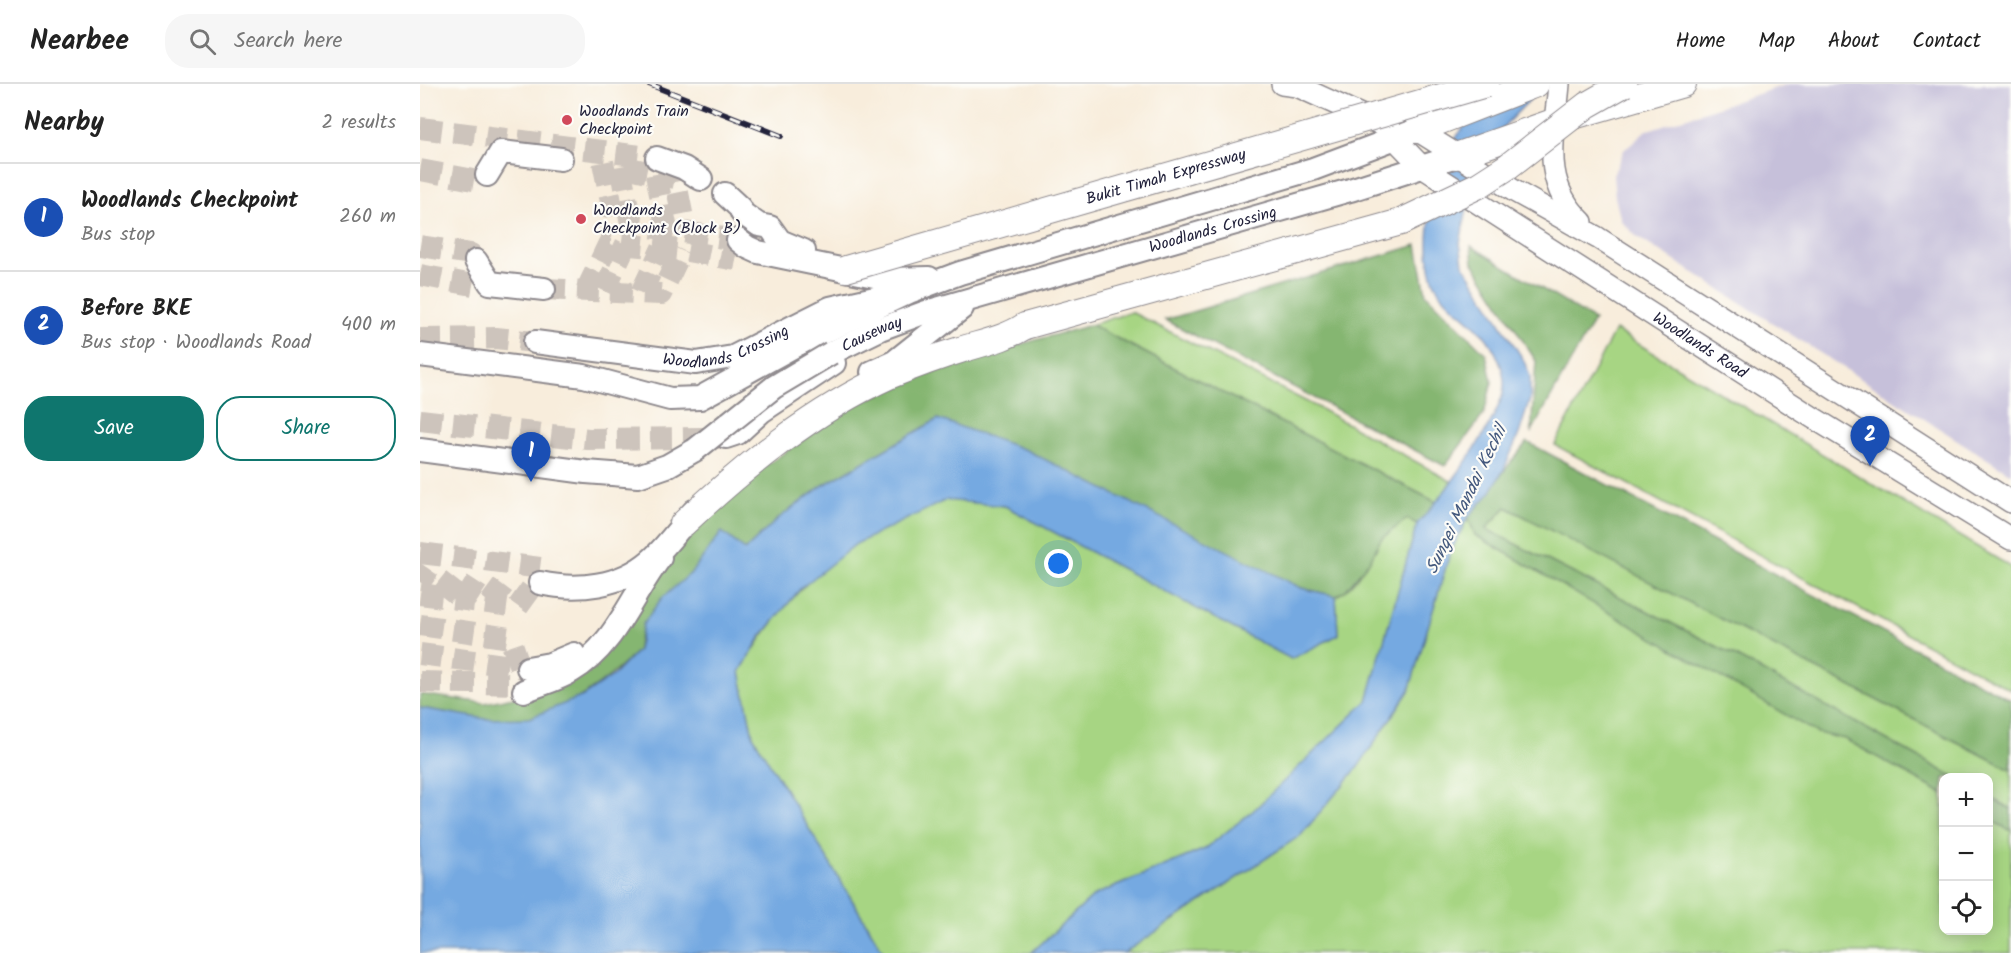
<!DOCTYPE html>
<meta charset="utf-8">
<style>
:root{--surface:#fff;--page:#f6f6f6;--text:#222;--muted:#767676;--line:#e0e0e0;--accent:#0f766e}
body{margin:0;font-family:Kalam,sans-serif;background:var(--page);color:var(--text)}
.controls{position:absolute;right:18px;bottom:18px;display:grid;overflow:hidden;border-radius:12px;box-shadow:0 3px 15px #0003}
.controls button{width:54px;height:54px;display:grid;place-items:center;padding:0;border:0;border-bottom:2px solid var(--line);background:var(--surface);color:var(--text);font:30px sans-serif}
.you{position:absolute;left:639px;top:480px;width:21px;height:21px;margin:-15px;border:4px solid #fff;border-radius:50%;background:#1a73e8;box-shadow:0 0 0 9px #1a73e833}
.badge{display:grid;place-items:center;width:39px;height:39px;border-radius:50%;background:var(--accent);color:#fff;font-size:20px;font-weight:700}
.pin{position:absolute;translate:-50% -50px;filter:drop-shadow(0 2px 3px #0008)}
.pin::after{content:'';position:absolute;top:32px;width:21px;height:18px;background:inherit;clip-path:polygon(0 0,100% 0,50% 100%)}
.list{margin:0;padding:0;list-style:none}
h2{display:flex;justify-content:space-between;align-items:center;height:78px;margin:0;padding:0 24px;font-size:26px}
h2 small{font-size:20px;font-weight:400;color:var(--muted)}
.list li{display:grid;grid-template-columns:39px 1fr auto;gap:18px;align-items:center;box-sizing:border-box;height:108px;padding:0 24px;border-top:2px solid var(--line)}
.list b{display:block;font-size:22px;white-space:nowrap}
.list p{margin:0;font-size:20px;white-space:nowrap;color:var(--muted)}
.list em{font-size:20px;font-style:normal;color:var(--muted)}
.actions{display:flex;gap:12px;padding:18px 24px}
.actions a{flex:1;padding:14px 0;border:2px solid var(--accent);border-radius:24px;text-align:center;font-size:21px;color:var(--accent)}
.actions .main{background:var(--accent);color:#fff}
.icon{flex:none;width:33px;height:33px;fill:none;stroke:currentColor;stroke-width:2;stroke-linecap:round;stroke-linejoin:round}
.map{position:relative;flex:none;width:1591px;height:869px;overflow:hidden}
header{display:flex;align-items:center;gap:36px;box-sizing:border-box;height:84px;padding:0 30px;background:var(--surface);border-bottom:2px solid var(--line)}
header strong{font-size:28px}
nav{display:flex;gap:33px;margin-inline-start:auto;font-size:21px}
.search{width:420px;height:54px;background:var(--page);display:flex;align-items:center;gap:15px;box-sizing:border-box;padding:0 21px;border-radius:24px;color:var(--muted);font-size:22px}
main{display:flex}
aside{flex:1;background:var(--surface)}
.map>svg:first-child{display:block}
</style>
<header>
<strong>Nearbee</strong>
<div class="search"><svg class="icon" aria-label="search" viewBox="0 0 24 24"><circle cx="10" cy="10" r="6"/><path d="M15 15l6 6"/></svg>Search here</div>
<nav><a>Home</a><a>Map</a><a>About</a><a>Contact</a></nav>
</header>
<main>
<aside>
<h2>Nearby<small>2 results</small></h2>
<ul class="list">
<li><span class="badge" style="background:#1a4fb4">1</span><div><b>Woodlands Checkpoint</b><p>Bus stop</p></div><em>260 m</em></li>
<li><span class="badge" style="background:#1a4fb4">2</span><div><b>Before BKE</b><p>Bus stop · Woodlands Road</p></div><em>400 m</em></li>
</ul>
<div class="actions"><a class="main">Save</a><a>Share</a></div>
</aside>
<div class="map">
<svg width="1591" height="869" viewBox="0 0 1591 869">
<rect width="100%" height="100%" fill="#fdfcf7"/>
<filter id="ink" filterUnits="userSpaceOnUse"><feTurbulence type="fractalNoise" baseFrequency=".0167" numOctaves="2"/><feDisplacementMap in="SourceGraphic" scale="12" xChannelSelector="R" yChannelSelector="G"/><feConvolveMatrix kernelMatrix="1 2 1 2 8 2 1 2 1" color-interpolation-filters="sRGB"/></filter>
<filter id="wash" filterUnits="userSpaceOnUse"><feTurbulence type="fractalNoise" baseFrequency=".008" numOctaves="4" result="noise"/><feDisplacementMap in="SourceGraphic" scale="24" xChannelSelector="R" yChannelSelector="G"/><feGaussianBlur stdDeviation="1.35" result="paint"/><feColorMatrix in="noise" values="0 0 0 0 0 0 0 0 0 0 0 0 0 0 0 0 0 1.4 0 .05"/><feComposite in="paint" operator="in"/></filter>
<g filter="url(#wash)">
<rect width="100%" height="100%" fill="#f8eddc"/>
<!-- industrial -->
<polygon fill="#c6c0da" points="1368,0 1591,0 1591,390 1217,153 1201,137 1195,113 1193,91 1204,66 1225,47"/>
<!-- green -->
<g fill="#a7d583" stroke="#647c5f" stroke-width="1.5">
<polygon points="711,228 899,324 1031,397 1018,419 671,241"/>
<polygon points="1195,246 1591,483 1591,606 1135,361"/>
<path d="M526 416 585 422 871 575 918 551 916 512C940 500 946 476 960 456 966 448 979 441 987 435L997 440 947 617 834 726 785 765 675 811 611 869H464L333 652 320 588C349 538 386 492 435 460 463 443 496 430 526 416Z"/>
<polygon points="1086,423 1591,686 1591,725 1569,713 1568,694 1534,693 1306,567 1066,445"/>
<polygon points="1048,433 1055,451 1397,648 1425,655 1523,710 1524,846 1568,846 1569,735 1591,747 1591,869 704,869 881,751 938,683 989,607 1030,469"/>
</g>
<!-- forest -->
<g fill="#85b671" stroke="#546c56" stroke-width="1.5">
<polygon points="997,161 1006,210 1066,270 1072,298 1064,330 1025,382 745,236"/>
<polygon points="1051,162 1174,236 1111,349 1116,277 1053,179"/>
<path d="M671 241 1018 419 997 440 987 435 961 455 951 475 925 507 916 512 881 504 518 335 402 402 359 434 325 466 302 448C292 462 282 477 270 490 250 511 218 533 218 566 188 597 153 623 110 634 76 642 34 629 0 624V610L65 619 103 611 152 590 238 484 304 410 436 320 542 276Z"/>
<path d="M1107 358 1591 616V686L1086 423 1066 445 1306 567 1534 693 1524 694 1523 710 1425 655 1397 649 1055 451 1048 433C1069 409 1086 383 1107 358Z"/>
<polygon points="1568,713 1591,725 1591,747 1569,735"/>
</g>
<!-- water -->
<g fill="#74a9e1" stroke="#4b668e" stroke-width="1.5">
<path d="M1076 0H1125L1086 40 1065 68 1047 124 1040 159 1043 180 1103 275 1110 292V315L1099 350 1084 385 1070 409 1048 433 1030 469 989 607 938 683 881 751 704 869H611L675 811 785 765 834 726 947 617 997 440C1020 416 1082 334 1084 302 1085 287 1076 267 1067 255 1052 234 1022 221 1013 195 1000 158 1015 88 1035 55 1047 36 1063 18 1076 0Z"/>
<polygon points="518,335 606,366 881,504 916,512 918,551 871,575 585,422 526,416 436,460 380,505 340,554 320,588 333,652 464,869 0,869 0,624 66,635 109,634 163,612 194,591 218,566 223,540 241,515 271,489 302,448 325,466 359,434 402,402"/>
</g>
</g>
<g filter="url(#ink)">
<g fill="none" stroke-linecap="round" stroke-linejoin="round">
<!-- trunk-tunnel -->
<g stroke="#cdc4bc" stroke-width="22" stroke-dasharray="22 11" stroke-linecap="butt">
<polyline points="0,44 237,74"/>
<polyline points="183,78 195,138 318,156"/>
<polyline points="200,82 211,140"/>
<polyline points="205,83 255,94 266,149"/>
<polyline points="0,86 59,97 67,91"/>
<polyline points="236,90 247,146"/>
<polyline points="0,162 51,170 56,177"/>
<polyline points="0,191 53,201"/>
<polyline points="124,205 241,210 262,166"/>
<polyline points="166,207 189,159 262,166 316,176"/>
<polyline points="184,207 206,160"/>
<polyline points="221,209 242,164"/>
<polyline points="0,255 76,254 115,258"/>
<polyline points="0,336 168,355 299,354"/>
<polyline points="0,469 121,484"/>
<polyline points="0,498 9,485"/>
<polyline points="0,510 98,523 116,498"/>
<polyline points="21,512 39,489"/>
<polyline points="45,516 61,491"/>
<polyline points="70,519 88,495"/>
<polyline points="0,541 90,554 100,583"/>
<polyline points="0,570 108,584"/>
<polyline points="0,598 105,600"/>
</g>
<!-- primary casing -->
<g stroke="#8d888c" stroke-width="24">
<g id="primary">
<path id="s1" d="M862 0 877 2 969 44 976 56 1002 83 1392 333 1591 455"/>
<path d="M1139 0C1135 53 1119 97 1162 138"/>
<polyline points="997,46 1096,108 1178,154 1591,418"/>
</g>
</g>
<!-- trunk casing -->
<g stroke="#8d888c" stroke-width="26">
<g id="trunk">
<polyline points="237,74 264,84 281,95"/>
<polyline points="67,91 81,68 141,75"/>
<polyline points="305,110 320,124"/>
<polyline points="322,129 339,141 350,143 360,157 384,167"/>
<polyline points="318,156 327,163 338,168 469,195 509,194"/>
<polyline points="56,177 70,199 124,205"/>
<path id="s2" d="M115 258 276 279 313 273 410 224 464 212"/>
<path id="s3" d="M411 269 460 245 506 228 930 106 1036 72"/>
<polyline points="0,271 164,292 250,315 280,314 376,261 489,208 540,189 893,85 997,46"/>
<polyline points="452,288 474,278 542,224"/>
<polyline points="306,353 318,349 342,327 414,279"/>
<polyline points="0,366 166,388 218,392 247,382 275,366"/>
<path d="M120 499C157 507 200 503 231 476 246 463 260 443 274 427"/>
<polyline points="108,584 130,580 154,570"/>
<path d="M104 607C120 600 138 596 152 587 195 562 211 512 240 474"/>
</g>
</g>
<!-- motorway casing -->
<g stroke="#8d888c" stroke-width="28">
<g id="motorway">
<polyline points="997,46 1116,0"/>
<polyline points="1036,72 1136,37 1263,0"/>
<path d="M263 440C325 382 393 326 471 291 493 282 517 273 540 266 562 259 585 255 605 242"/>
</g>
</g>
<!-- primary -->
<use href="#primary" stroke="#fff" stroke-width="21"/>
<!-- trunk -->
<use href="#trunk" stroke="#fff" stroke-width="22"/>
<!-- motorway -->
<use href="#motorway" stroke="#fff" stroke-width="26"/>
<!-- rail casing -->
<g stroke="#22223b" stroke-width="6">
<polyline id="rail" points="229,0 361,52"/>
</g>
<!-- rail -->
<use href="#rail" stroke="#fdfcf7" stroke-width="4" stroke-dasharray="11" stroke-linecap="butt"/>
<!-- trunk-bridge casing -->
<g stroke="#8d888c" stroke-width="26" stroke-linecap="butt">
<polyline id="trunk-bridge" points="275,366 354,303 411,269"/>
</g>
<!-- motorway-bridge casing -->
<g stroke="#8d888c" stroke-width="28" stroke-linecap="butt">
<g id="motorway-bridge">
<path id="s4" d="M426 185 1066 0"/>
<polyline points="605,242 981,138 1059,101 1087,83 1167,21 1204,0"/>
</g>
</g>
<!-- trunk-bridge -->
<use href="#trunk-bridge" stroke="#fff" stroke-width="22"/>
<!-- motorway-bridge -->
<use href="#motorway-bridge" stroke="#fff" stroke-width="26"/>
</g>
</g>
<!-- markers -->
<g fill="#d1495b" stroke="#fdfcf7" stroke-width="2">
<circle cx="147" cy="36" r="6"/>
<circle cx="161" cy="135" r="6"/>
</g>
<g text-anchor="middle" dominant-baseline="central" stroke-width="4.5" stroke-linejoin="round" paint-order="stroke">
<!-- poi labels -->
<g font-size="16" fill="#22223b" stroke="#fdfcf7" text-anchor="start">
<text x="159" y="27">Woodlands Train<tspan x="159" dy="18">Checkpoint</tspan></text>
<text x="173" y="126">Woodlands<tspan x="173" dy="18">Checkpoint (Block B)</tspan></text>
</g>
<!-- street labels -->
<g font-size="16" fill="#22223b" stroke="#fdfcf7">
<text stroke="none"><textPath href="#s4" startOffset="333">Bukit Timah Expressway</textPath></text>
<text stroke="none"><textPath href="#s3" startOffset="402">Woodlands Crossing</textPath></text>
<text stroke="none"><textPath href="#s3" startOffset="45">Causeway</textPath></text>
<text stroke="none"><textPath href="#s2" startOffset="195">Woodlands Crossing</textPath></text>
<text stroke="none"><textPath href="#s1" startOffset="498">Woodlands Road</textPath></text>
</g>
<!-- water labels -->
<g font-size="18" font-style="italic" fill="#43587d" stroke="#fdfcf7">
<text transform="translate(1047 416) rotate(-64)">Sungei Mandai Kechil</text>
</g>
</g>
</svg>
<div class="controls">
<button>+</button>
<button>−</button>
<button><svg class="icon" aria-label="locate" viewBox="0 0 24 24"><circle cx="12" cy="12" r="6"/><path d="M12 2v4M12 18v4M2 12h4M18 12h4"/></svg></button>
</div>
<div class="you"></div>
<div class="pin badge" style="left:111px;top:398px;background:#1a4fb4">1</div>
<div class="pin badge" style="left:1450px;top:382px;background:#1a4fb4">2</div>
</div>
</main>
